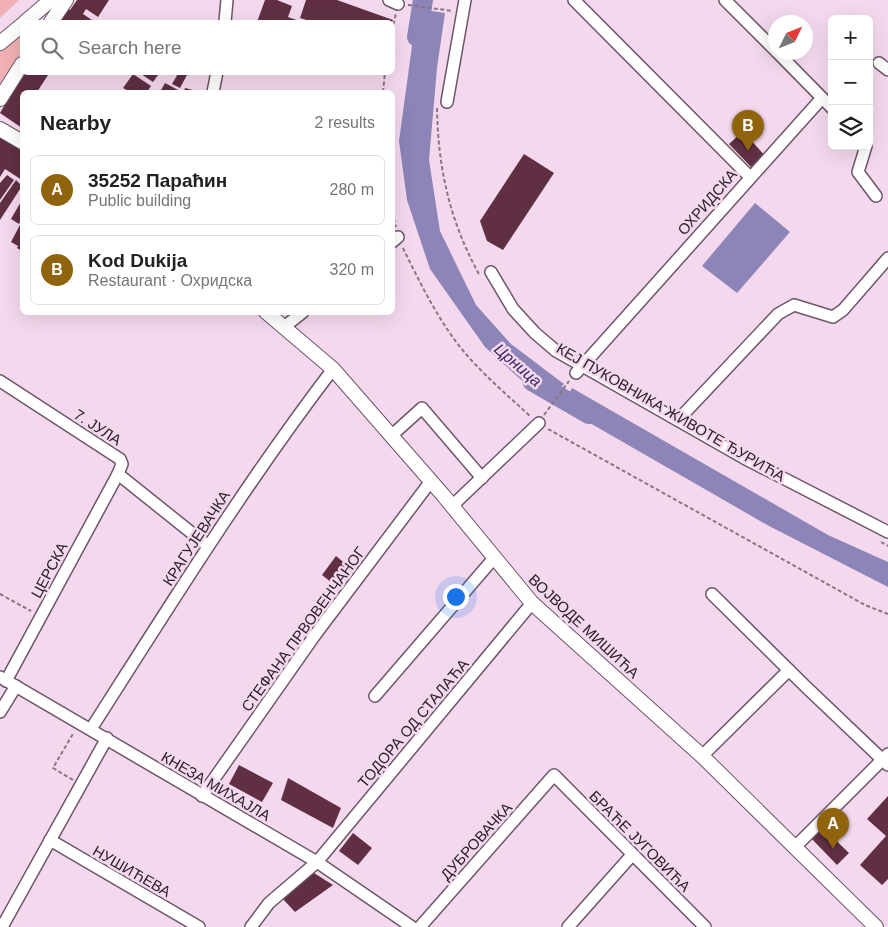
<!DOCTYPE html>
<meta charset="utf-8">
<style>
:root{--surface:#fff;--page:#f6f6f6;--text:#222;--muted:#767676;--line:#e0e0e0;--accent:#8f640c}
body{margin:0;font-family:Arial,sans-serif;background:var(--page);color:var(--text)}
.controls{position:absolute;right:15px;top:15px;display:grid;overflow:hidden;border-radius:8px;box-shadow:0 5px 20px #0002}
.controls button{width:45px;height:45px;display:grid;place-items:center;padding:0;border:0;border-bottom:1px solid var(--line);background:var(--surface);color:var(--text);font:25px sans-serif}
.compass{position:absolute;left:768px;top:15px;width:45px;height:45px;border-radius:50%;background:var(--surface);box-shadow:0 5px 20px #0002;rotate:47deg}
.you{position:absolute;left:455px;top:596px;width:18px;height:18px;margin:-12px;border:4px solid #fff;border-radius:50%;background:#1a73e8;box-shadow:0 0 0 8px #1a73e833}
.badge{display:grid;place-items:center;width:32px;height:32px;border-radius:50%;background:var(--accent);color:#fff;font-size:16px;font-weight:700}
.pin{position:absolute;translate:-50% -41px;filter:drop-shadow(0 1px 2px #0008)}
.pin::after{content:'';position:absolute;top:26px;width:18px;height:15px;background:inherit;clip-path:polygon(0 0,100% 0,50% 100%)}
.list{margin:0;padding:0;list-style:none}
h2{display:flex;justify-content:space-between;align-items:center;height:65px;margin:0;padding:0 20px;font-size:21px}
h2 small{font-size:16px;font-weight:400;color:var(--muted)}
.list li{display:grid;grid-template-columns:32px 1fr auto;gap:15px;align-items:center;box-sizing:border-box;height:70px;margin:0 10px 10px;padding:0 10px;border:1px solid var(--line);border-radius:8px}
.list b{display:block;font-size:19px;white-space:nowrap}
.list p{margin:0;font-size:16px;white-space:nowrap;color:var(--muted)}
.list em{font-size:16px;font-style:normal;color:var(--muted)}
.icon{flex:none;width:28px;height:28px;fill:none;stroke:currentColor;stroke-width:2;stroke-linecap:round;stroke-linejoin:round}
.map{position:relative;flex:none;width:888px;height:927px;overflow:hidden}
.search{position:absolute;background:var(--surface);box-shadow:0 5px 20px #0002;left:20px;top:20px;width:375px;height:55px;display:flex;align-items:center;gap:12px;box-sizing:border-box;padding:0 18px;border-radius:8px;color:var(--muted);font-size:19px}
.panel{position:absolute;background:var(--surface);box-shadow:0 5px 20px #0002;left:20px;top:90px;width:375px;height:225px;border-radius:8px}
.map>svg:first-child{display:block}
</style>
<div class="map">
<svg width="888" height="927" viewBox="0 0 888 927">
<rect width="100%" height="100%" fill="#f4d9ee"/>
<!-- green -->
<g fill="#f0b0b4">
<polygon points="0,0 19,0 0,18"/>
<polygon points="22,32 22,55 0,88 0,51"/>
</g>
<!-- water -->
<g fill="#8d84b7">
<polygon points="418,9 445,13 437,68 429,160 440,231 476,305 511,344 564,384 550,401 519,378 485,347 430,269 407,200 399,141 412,46"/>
<polygon points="755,203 790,232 737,293 702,266"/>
<polygon points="572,388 828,535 888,562 888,587 769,526 562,407"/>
</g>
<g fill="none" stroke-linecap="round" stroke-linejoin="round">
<!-- river -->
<g stroke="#8d84b7" stroke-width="20">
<polyline points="417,37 423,0"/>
<polyline points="532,381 589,414"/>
</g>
</g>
<!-- building -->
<g fill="#602f44">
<polygon points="77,0 109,0 98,17 86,9 83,14 92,20 90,22 58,22 68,8 70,10"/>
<polygon points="265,0 277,0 292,6 288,17 302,22 257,22"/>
<polygon points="306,0 337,0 393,20 392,22 313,22 300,18"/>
<polygon points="24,72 50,72 37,92 22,92 22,128 0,113"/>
<polygon points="142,72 154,72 158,75 153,82 141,74"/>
<polygon points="179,72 187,75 180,88 172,84"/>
<polygon points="133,74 151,86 147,92 130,92 123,88"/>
<polygon points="165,83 180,91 179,92 160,92"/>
<polygon points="185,88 201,92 184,92"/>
<polygon points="743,131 767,158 754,170 729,144"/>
<polygon points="0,137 22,151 22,180 5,169 0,177"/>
<polygon points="524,154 554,173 503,250 487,241 480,221"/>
<polygon points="7,175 14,180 0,200 0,183"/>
<polygon points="16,180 22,186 0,220 0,203"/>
<polygon points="22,200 22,218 19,224 11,219"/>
<polygon points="22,221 22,251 17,248 18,246 11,242"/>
<polygon points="336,556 347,565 332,583 322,575"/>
<polygon points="239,765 273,783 262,802 229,784"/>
<polygon points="288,778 341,808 333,828 281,800"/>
<polygon points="888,796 888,879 882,885 860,865 886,836 867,819"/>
<polygon points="820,825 849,853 837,865 809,836"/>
<polygon points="353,833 372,848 358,865 339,851"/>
<polygon points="314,873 333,885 295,912 282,898"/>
</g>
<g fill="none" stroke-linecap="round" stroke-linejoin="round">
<!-- minor casing -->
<g stroke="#6d5668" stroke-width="14">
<g id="minor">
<polyline points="389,0 398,4"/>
<polyline points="574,0 750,177"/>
<polyline points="725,0 776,51"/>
<polyline points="225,22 227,0"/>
<polyline points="777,52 832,108"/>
<polyline points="879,63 888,70"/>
<polyline points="213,92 217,72"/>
<polyline points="447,102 465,0"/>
<polyline points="866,146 858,172 876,196"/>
<polyline points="392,242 398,237"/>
<polyline points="491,272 513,309 535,333 556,351 744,458 888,532"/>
<polyline points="284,327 303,312"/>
<polyline points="576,373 822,98"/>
<polyline points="0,381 120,459 122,464 118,474 6,681"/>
<polyline points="678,420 778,314 794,305 833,317 843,310 888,258"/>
<polyline points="391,436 422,408 482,478"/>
<polyline points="118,474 208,546"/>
<polyline points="452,506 539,423"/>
<polyline points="712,594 804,685 888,765"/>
<polyline points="0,677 317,862 412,927"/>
<polyline points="375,696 494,558"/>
<polyline points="0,712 16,686"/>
<path d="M91 729C169 607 245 484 333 369"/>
<polyline points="702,756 789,670"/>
<polyline points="202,796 315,635 431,481"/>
<polyline points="50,840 199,927"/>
<polyline points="795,847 888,754"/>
<polyline points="2,927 107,738"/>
<polyline points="251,927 269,903 317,862 532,603"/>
<polyline points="420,927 554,775 705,927"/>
<polyline points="568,927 632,855"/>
</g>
</g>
<!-- major casing -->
<g stroke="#6d5668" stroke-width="16">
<g id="major">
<polyline points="25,22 51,0"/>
<polyline points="51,22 66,0"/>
<polyline points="0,43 22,25"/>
<polyline points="0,99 22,64"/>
<polyline points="0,129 22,142"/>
<polyline points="266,312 333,369 443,495 532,603 702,756 876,927"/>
</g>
</g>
<!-- path -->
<g stroke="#887684" stroke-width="2" stroke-dasharray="4 2.5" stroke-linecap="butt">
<polyline points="408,5 453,11"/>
<polyline points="392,31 396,13"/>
<polyline points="383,92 385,72"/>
<path d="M437 108C438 169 450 222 480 276"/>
<polyline points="392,212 396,227"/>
<path d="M403 248C417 277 435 313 454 339 475 368 504 392 530 416"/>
<polyline points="544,415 569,381"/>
<polyline points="548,429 865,605 888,614"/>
<polyline points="881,542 888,546"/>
<polyline points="0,594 31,611"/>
<polyline points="73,780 53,768 74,732"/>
</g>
<!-- minor -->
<use href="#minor" stroke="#fff" stroke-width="11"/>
<!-- major -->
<use href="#major" stroke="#fff" stroke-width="14"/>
</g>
<g text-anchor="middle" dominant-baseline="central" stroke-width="5" stroke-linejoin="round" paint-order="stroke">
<!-- street labels -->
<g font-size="15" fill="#2a2128" stroke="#f4d9ee">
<text transform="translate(707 202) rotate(-49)">ОХРИДСКА</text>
<text transform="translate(671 412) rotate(30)">КЕЈ ПУКОВНИКА ЖИВОТЕ ЂУРИЋА</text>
<text transform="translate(98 427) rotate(33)">7. ЈУЛА</text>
<text transform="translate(196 538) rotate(-57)">КРАГУЈЕВАЧКА</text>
<text transform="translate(49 570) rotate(-62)">ЦЕРСКА</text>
<text transform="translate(584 626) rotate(43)">ВОЈВОДЕ МИШИЋА</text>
<text transform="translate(303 629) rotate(-54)">СТЕФАНА ПРВОВЕНЧАНОГ</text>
<text transform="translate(413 723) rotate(-50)">ТОДОРА ОД СТАЛАЋА</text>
<text transform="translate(216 786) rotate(30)">КНЕЗА МИХАЈЛА</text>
<text transform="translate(476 841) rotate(-48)">ДУБРОВАЧКА</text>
<text transform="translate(640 841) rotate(45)">БРАЋЕ ЈУГОВИЋА</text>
<text transform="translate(132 871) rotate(30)">НУШИЋЕВА</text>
</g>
<!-- water labels -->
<g font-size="16" font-style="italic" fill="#392967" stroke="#f4d9ee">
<text transform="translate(518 365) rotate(41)">Црница</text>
</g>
</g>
</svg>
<div class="controls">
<button>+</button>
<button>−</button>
<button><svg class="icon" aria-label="layers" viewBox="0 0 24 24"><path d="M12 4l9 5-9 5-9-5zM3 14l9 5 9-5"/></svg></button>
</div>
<svg class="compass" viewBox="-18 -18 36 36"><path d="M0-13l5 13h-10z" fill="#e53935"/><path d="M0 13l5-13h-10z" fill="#767676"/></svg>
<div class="you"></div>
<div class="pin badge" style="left:833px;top:849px">A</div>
<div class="pin badge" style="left:748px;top:151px">B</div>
<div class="search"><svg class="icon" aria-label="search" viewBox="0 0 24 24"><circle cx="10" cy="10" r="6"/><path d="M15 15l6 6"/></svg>Search here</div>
<section class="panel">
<h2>Nearby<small>2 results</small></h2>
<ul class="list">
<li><span class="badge">A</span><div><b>35252 Параћин</b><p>Public building</p></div><em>280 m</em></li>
<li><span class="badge">B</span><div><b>Kod Dukija</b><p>Restaurant · Охридска</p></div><em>320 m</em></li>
</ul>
</section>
</div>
